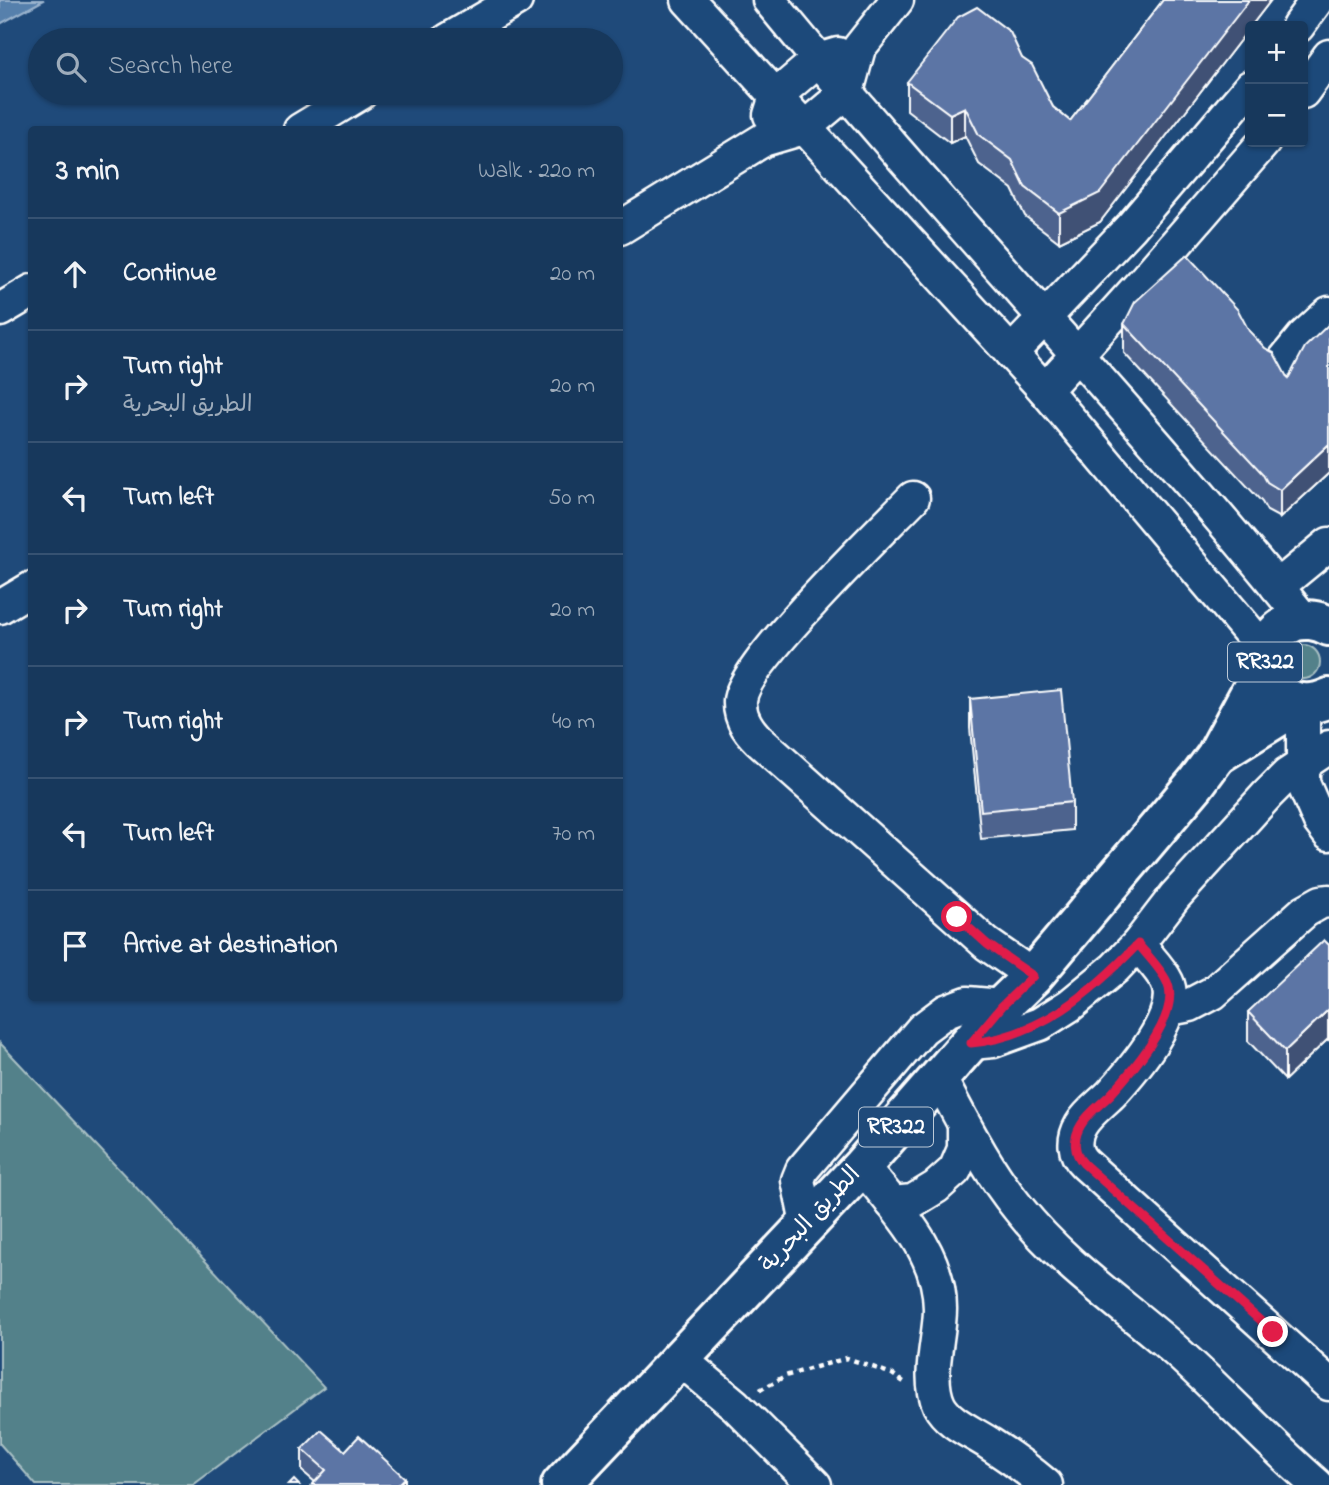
<!DOCTYPE html>
<meta charset="utf-8">
<style>
:root{--surface:#17385c;--page:#244365;--text:#f1f3f6;--muted:#9eacbb;--line:#365272}
body{margin:0;font-family:"Indie Flower","Playpen Sans Arabic",sans-serif;background:var(--page);color:var(--text)}
.controls{position:absolute;right:21px;top:21px;display:grid;overflow:hidden;border-radius:7px;box-shadow:0 2px 5px #0004}
.controls button{width:63px;height:63px;display:grid;place-items:center;padding:0;border:0;border-bottom:2px solid var(--line);background:var(--surface);color:var(--text);font:35px sans-serif}
.stop{position:absolute;width:21px;height:21px;margin:-16px;border:5px solid #e11d48;border-radius:50%;background:#fff}
.stop.end{background:#e11d48;border-color:#fff;box-shadow:0 2px 7px #0008}
.list{margin:0;padding:0;list-style:none}
h2{display:flex;justify-content:space-between;align-items:center;height:91px;margin:0;padding:0 28px;font-size:30px}
h2 small{font-size:23px;font-weight:400;color:var(--muted)}
.list li{display:grid;grid-template-columns:46px 1fr auto;gap:21px;align-items:center;box-sizing:border-box;height:112px;padding:0 28px;border-top:2px solid var(--line)}
.list b{display:block;font-size:26px;white-space:nowrap}
.list p{margin:0;font-size:23px;white-space:nowrap;color:var(--muted)}
.list em{font-size:23px;font-style:normal;color:var(--muted)}
.icon{flex:none;width:38px;height:38px;fill:none;stroke:currentColor;stroke-width:2;stroke-linecap:round;stroke-linejoin:round}
.map{position:relative;flex:none;width:1329px;height:1485px;overflow:hidden}
.search{position:absolute;background:var(--surface);box-shadow:0 2px 5px #0004;left:28px;top:28px;width:595px;height:77px;display:flex;align-items:center;gap:18px;box-sizing:border-box;padding:0 24px;border-radius:38px;color:var(--muted);font-size:26px}
.panel{position:absolute;background:var(--surface);box-shadow:0 2px 5px #0004;left:28px;top:126px;width:595px;height:875px;border-radius:7px}
.map>svg:first-child{display:block}
</style>
<div class="map">
<svg width="1329" height="1485" viewBox="0 0 1329 1485">
<rect width="100%" height="100%" fill="#1f4a7a"/>
<filter id="ink" filterUnits="userSpaceOnUse"><feTurbulence type="fractalNoise" baseFrequency=".0143" numOctaves="2"/><feDisplacementMap in="SourceGraphic" scale="14" xChannelSelector="R" yChannelSelector="G"/><feConvolveMatrix kernelMatrix="1 2 1 2 8 2 1 2 1" color-interpolation-filters="sRGB"/></filter>
<g filter="url(#ink)">
<!-- green -->
<g fill="#53818a" stroke="#a9c0c4" stroke-width="2">
<circle cx="1303" cy="662" r="17"/>
<polygon points="0,1043 324,1387 193,1485 36,1485 0,1444"/>
</g>
<!-- water -->
<polygon fill="#5680ac" stroke="#9ab3cd" stroke-width="2" points="0,0 44,0 0,24"/>
<g fill="none" stroke-linecap="round" stroke-linejoin="round">
<!-- minor casing -->
<g stroke="#fff" stroke-width="37">
<g id="minor">
<polyline points="688,0 1045,390 1266,652"/>
<path d="M769 0C942 212 1133 407 1304 620"/>
<polyline points="1298,26 1317,0"/>
<polyline points="448,40 516,0"/>
<polyline points="1303,92 1329,56"/>
<polyline points="770,115 776,96 818,60 838,54"/>
<polyline points="300,130 361,93"/>
<polyline points="620,228 763,140 804,128 847,92 859,48 897,0"/>
<polyline points="0,310 32,291"/>
<polyline points="1011,353 1131,227 1250,87"/>
<polyline points="1281,364 1303,337 1329,313"/>
<polyline points="1045,390 1141,284 1264,142"/>
<path d="M913 498C882 530 742 665 740 701 739 720 751 734 765 746L987 944 1033 976"/>
<polyline points="1277,587 1329,544"/>
<polyline points="0,607 32,588"/>
<polyline points="1303,704 1303,783 1320,822 1329,834"/>
<path d="M1138 944C1147 956 1161 969 1167 982 1182 1014 1132 1071 1111 1094 1101 1104 1088 1113 1081 1125 1073 1139 1073 1153 1085 1164L1329 1384"/>
<polyline points="1169,1009 1190,1005 1213,993 1305,911 1321,902 1329,901"/>
<polyline points="971,1043 993,1041 1040,1024 1070,1005 1115,968 1138,944 1175,896 1267,795 1287,775 1329,747"/>
<path d="M939 1077C963 1122 986 1169 1019 1209 1064 1266 1124 1305 1177 1352 1225 1395 1268 1443 1317 1485"/>
<path d="M862 1166C896 1209 940 1251 940 1309 940 1339 926 1376 939 1405 948 1423 974 1433 990 1444 1009 1456 1028 1470 1046 1485"/>
<polyline points="892,1203 913,1201 936,1187 955,1170 964,1149 964,1125"/>
<polyline points="807,1224 798,1180 802,1170 922,1029 946,1011 967,1003 1002,1006"/>
<polyline points="680,1359 735,1405 815,1485"/>
</g>
</g>
<!-- major casing -->
<g stroke="#fff" stroke-width="44">
<g id="major">
<path d="M1329 626C1318 620 1304 618 1293 622 1238 646 1272 724 1329 698"/>
<polyline points="1218,754 1300,703"/>
<polyline points="561,1485 862,1166 1002,1006 1033,976 1196,783 1216,756 1265,665"/>
</g>
</g>
<!-- path -->
<polyline stroke="#fff" stroke-width="4.5" stroke-dasharray="5 5" stroke-linecap="butt" points="760,1390 785,1376 847,1358 892,1374 904,1382"/>
<!-- minor -->
<use href="#minor" stroke="#1f4a7a" stroke-width="32"/>
<!-- major -->
<use href="#major" stroke="#1f4a7a" stroke-width="38"/>
</g>
<!-- wall -->
<g fill="#4e648e" stroke="#fff" stroke-width="2">
<polygon points="1163,0 1271,0 1100,222 1059,242 1025,216 1012,189 979,164 965,136 950,143 907,110 907,82 1022,58 1053,107 1070,121"/>
<polygon points="1124,324 1288,379 1329,324 1329,473 1280,518 1267,511 1262,502 1124,353"/>
<polygon points="970,699 1072,802 1072,830 981,839 970,728"/>
<polygon points="1329,945 1329,1040 1328,1039 1285,1080 1248,1041 1248,1012"/>
<polygon points="302,1449 345,1451 405,1485 315,1482 302,1471"/>
</g>
<!-- shaded-wall -->
<g fill="#405174" stroke="#fff" stroke-width="2">
<polygon points="1249,0 1271,0 1100,222 1059,242 1059,213"/>
<polygon points="965,107 965,136 950,143 950,114"/>
<polygon points="1329,444 1329,473 1280,518 1280,490"/>
<polygon points="1328,1010 1328,1039 1285,1080 1285,1051"/>
<polygon points="405,1478 405,1485 398,1485"/>
</g>
<!-- building -->
<g fill="#5b74a5" stroke="#fff" stroke-width="2">
<polygon points="1163,0 1249,0 1100,193 1059,213 1025,187 1012,160 979,135 965,107 950,114 907,82 958,17 977,7 1010,32 1022,58 1032,65 1053,107 1070,121"/>
<polygon points="1187,255 1238,310 1249,331 1265,348 1274,353 1288,379 1305,347 1329,324 1329,444 1280,490 1267,482 1262,473 1124,324 1135,302"/>
<polygon points="1061,690 1072,802 981,811 970,699"/>
<polygon points="1324,940 1329,945 1329,1011 1328,1010 1285,1051 1248,1012"/>
<polygon points="321,1430 345,1451 359,1436 405,1478 398,1485 312,1485 326,1470 302,1449"/>
<polygon points="294,1480 299,1485 289,1485"/>
</g>
</g>
<g fill="none" stroke-linecap="round" stroke-linejoin="round" filter="url(#ink)">
<!-- route -->
<path stroke="#e11d48" stroke-width="9" d="M957 917 987 944 1033 976 1002 1006 971 1043C1041 1036 1091 993 1138 944 1147 955 1161 969 1167 982 1182 1014 1132 1071 1111 1094 1101 1104 1088 1113 1081 1125 1073 1138 1073 1153 1084 1164L1273 1332"/>
</g>
<g text-anchor="middle" dominant-baseline="central" stroke-width="5" stroke-linejoin="round" paint-order="stroke">
<!-- shield labels -->
<g fill="#1f4a7a" stroke="#bcc9d7" stroke-width="2">
<rect x="1228" y="642.5" width="74" height="39" rx="5"/>
<rect x="859" y="1107.5" width="74" height="39" rx="5"/>
</g>
<g font-size="23" font-weight="bold" fill="#fff">
<text x="1265" y="662">RR322</text>
<text x="896" y="1127">RR322</text>
</g>
<!-- street labels -->
<g font-size="24" fill="#fff" stroke="#1f4a7a">
<text transform="translate(811 1220) rotate(-47)">الطريق البحرية</text>
</g>
</g>
</svg>
<div class="controls">
<button>+</button>
<button>−</button>
</div>
<div class="stop" style="left:957px;top:917px"></div>
<div class="stop end" style="left:1273px;top:1332px"></div>
<div class="search"><svg class="icon" aria-label="search" viewBox="0 0 24 24"><circle cx="10" cy="10" r="6"/><path d="M15 15l6 6"/></svg>Search here</div>
<section class="panel">
<h2>3 min<small>Walk · 220 m</small></h2>
<ul class="list">
<li><svg class="icon" aria-label="ahead" viewBox="0 0 24 24"><path d="M12 20V5M6 11l6-6 6 6"/></svg><div><b>Continue</b></div><em>20 m</em></li>
<li><svg class="icon" aria-label="right" viewBox="0 0 24 24"><path d="M7 20v-9h11M14 6l5 5-5 5"/></svg><div><b>Turn right</b><p>الطريق البحرية</p></div><em>20 m</em></li>
<li><svg class="icon" aria-label="left" viewBox="0 0 24 24"><path d="M17 20v-9H6M10 6l-5 5 5 5"/></svg><div><b>Turn left</b></div><em>50 m</em></li>
<li><svg class="icon" aria-label="right" viewBox="0 0 24 24"><path d="M7 20v-9h11M14 6l5 5-5 5"/></svg><div><b>Turn right</b></div><em>20 m</em></li>
<li><svg class="icon" aria-label="right" viewBox="0 0 24 24"><path d="M7 20v-9h11M14 6l5 5-5 5"/></svg><div><b>Turn right</b></div><em>40 m</em></li>
<li><svg class="icon" aria-label="left" viewBox="0 0 24 24"><path d="M17 20v-9H6M10 6l-5 5 5 5"/></svg><div><b>Turn left</b></div><em>70 m</em></li>
<li><svg class="icon" aria-label="arrive" viewBox="0 0 24 24"><path d="M6 21V4h12l-3 4 3 4H6"/></svg><div><b>Arrive at destination</b></div></li>
</ul>
</section>
</div>
